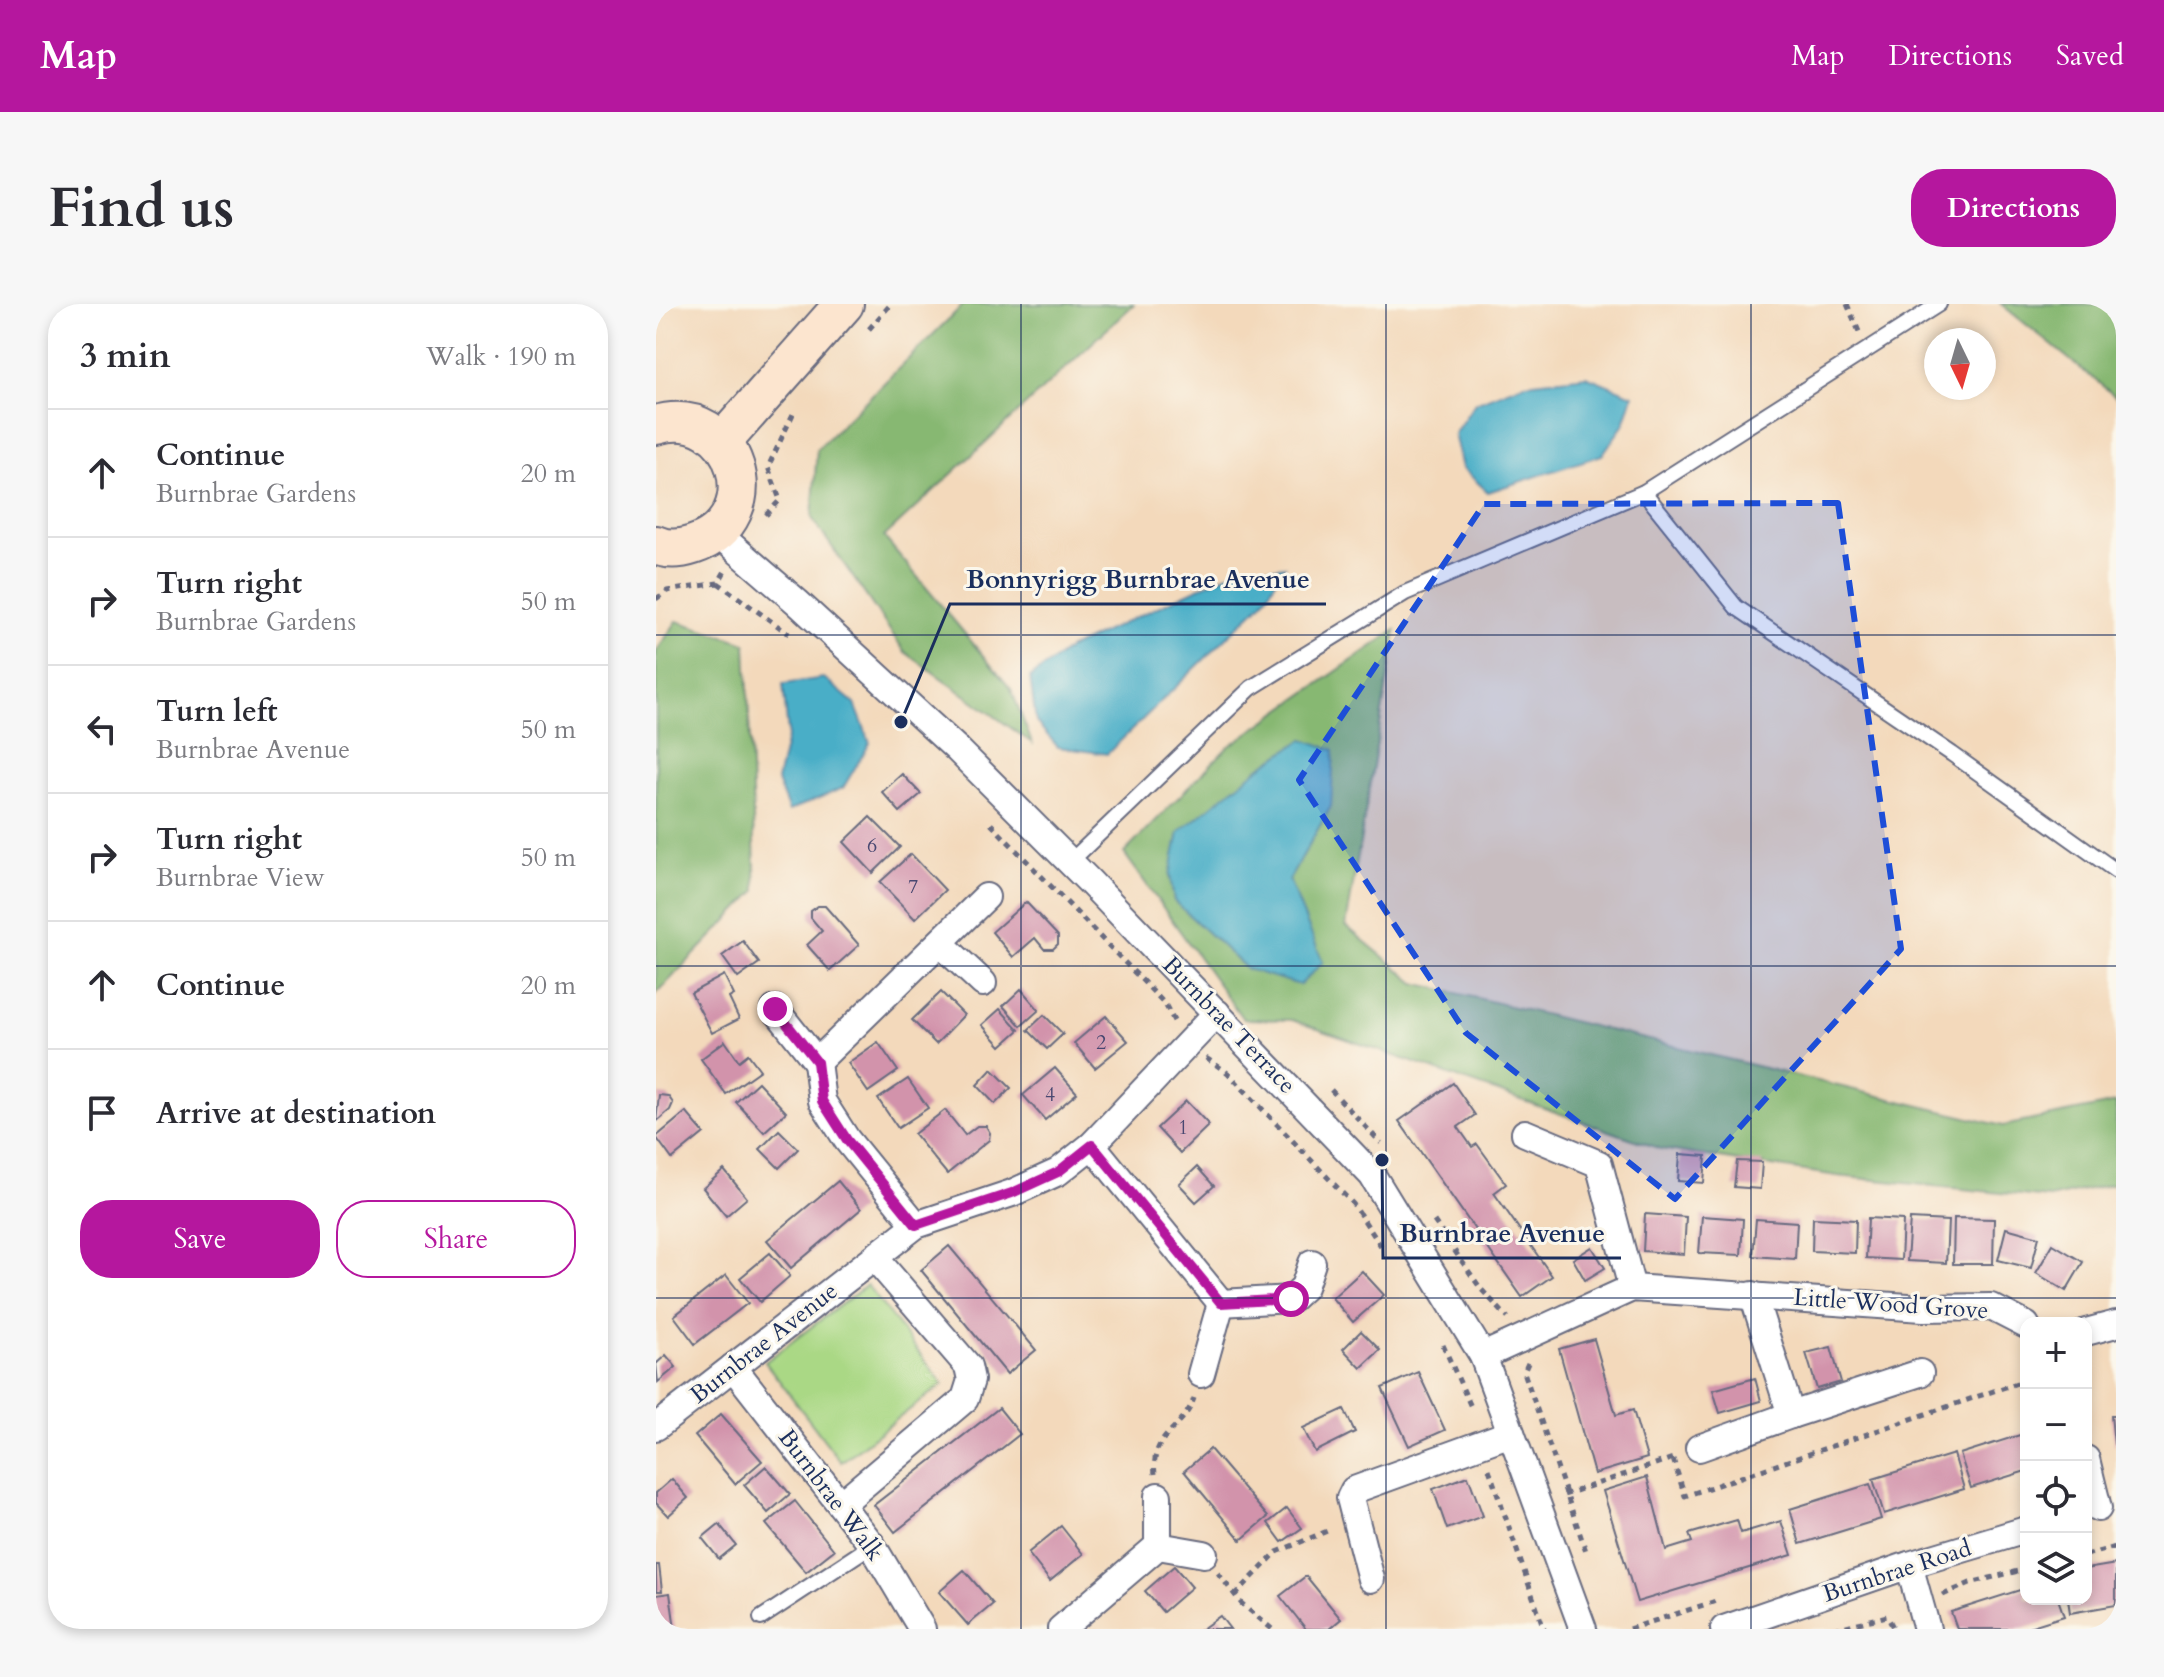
<!DOCTYPE html>
<meta charset="utf-8">
<style>
:root{--surface:#fff;--page:#f7f7f7;--text:#2b2b33;--muted:#7c7c81;--line:#e1e1e2;--accent:#b5179e}
body{margin:0;font-family:Cardo,serif;background:var(--page);color:var(--text)}
.controls{position:absolute;right:24px;bottom:24px;display:grid;overflow:hidden;border-radius:16px;box-shadow:0 4px 12px #0003}
.controls button{width:72px;height:72px;display:grid;place-items:center;padding:0;border:0;border-bottom:2px solid var(--line);background:var(--surface);color:var(--text);font:40px sans-serif}
.compass{position:absolute;left:1268px;top:24px;width:72px;height:72px;border-radius:50%;background:var(--surface);box-shadow:0 4px 12px #0003;rotate:175deg}
.stop{position:absolute;width:24px;height:24px;margin:-18px;border:6px solid #b5179e;border-radius:50%;background:#fff}
.stop.end{background:#b5179e;border-color:#fff;box-shadow:0 2px 8px #0008}
.list{margin:0;padding:0;list-style:none}
h2{display:flex;justify-content:space-between;align-items:center;height:104px;margin:0;padding:0 32px;font-size:34px}
h2 small{font-size:26px;font-weight:400;color:var(--muted)}
.list li{display:grid;grid-template-columns:52px 1fr auto;gap:24px;align-items:center;box-sizing:border-box;height:128px;padding:0 32px;border-top:2px solid var(--line)}
.list b{display:block;font-size:30px;white-space:nowrap}
.list p{margin:0;font-size:26px;white-space:nowrap;color:var(--muted)}
.list em{font-size:26px;font-style:normal;color:var(--muted)}
.actions{display:flex;gap:16px;padding:24px 32px}
.actions a{flex:1;padding:18px 0;border:2px solid var(--accent);border-radius:32px;text-align:center;font-size:28px;color:var(--accent)}
.actions .main{background:var(--accent);color:#fff}
.icon{flex:none;width:44px;height:44px;fill:none;stroke:currentColor;stroke-width:2;stroke-linecap:round;stroke-linejoin:round}
.map{position:relative;flex:none;width:1460px;height:1325px;overflow:hidden;border-radius:32px}
header{display:flex;align-items:center;gap:48px;box-sizing:border-box;height:112px;padding:0 40px;background:var(--accent);color:#fff}
header strong{font-size:38px}
nav{display:flex;gap:44px;margin-inline-start:auto;font-size:28px}
.intro{display:flex;align-items:center;justify-content:space-between;box-sizing:border-box;height:192px;padding:0 48px}
h1{margin:0;font-size:56px}
.button{padding:20px 36px;border-radius:32px;background:var(--accent);color:#fff;font-size:28px;font-weight:700}
main{display:flex;gap:48px;padding:0 48px}
aside{flex:1;background:var(--surface);border-radius:32px;box-shadow:0 4px 12px #0003}
.map>svg:first-child{display:block}
</style>
<header>
<strong>Map</strong>
<nav><a>Map</a><a>Directions</a><a>Saved</a></nav>
</header>
<div class="intro"><h1>Find us</h1><a class="button">Directions</a></div>
<main>
<aside>
<h2>3 min<small>Walk · 190 m</small></h2>
<ul class="list">
<li><svg class="icon" aria-label="ahead" viewBox="0 0 24 24"><path d="M12 20V5M6 11l6-6 6 6"/></svg><div><b>Continue</b><p>Burnbrae Gardens</p></div><em>20 m</em></li>
<li><svg class="icon" aria-label="right" viewBox="0 0 24 24"><path d="M7 20v-9h11M14 6l5 5-5 5"/></svg><div><b>Turn right</b><p>Burnbrae Gardens</p></div><em>50 m</em></li>
<li><svg class="icon" aria-label="left" viewBox="0 0 24 24"><path d="M17 20v-9H6M10 6l-5 5 5 5"/></svg><div><b>Turn left</b><p>Burnbrae Avenue</p></div><em>50 m</em></li>
<li><svg class="icon" aria-label="right" viewBox="0 0 24 24"><path d="M7 20v-9h11M14 6l5 5-5 5"/></svg><div><b>Turn right</b><p>Burnbrae View</p></div><em>50 m</em></li>
<li><svg class="icon" aria-label="ahead" viewBox="0 0 24 24"><path d="M12 20V5M6 11l6-6 6 6"/></svg><div><b>Continue</b></div><em>20 m</em></li>
<li><svg class="icon" aria-label="arrive" viewBox="0 0 24 24"><path d="M6 21V4h12l-3 4 3 4H6"/></svg><div><b>Arrive at destination</b></div></li>
</ul>
<div class="actions"><a class="main">Save</a><a>Share</a></div>
</aside>
<div class="map">
<svg width="1460" height="1325" viewBox="0 0 1460 1325">
<rect width="100%" height="100%" fill="#fbf7ec"/>
<filter id="ink" filterUnits="userSpaceOnUse"><feTurbulence type="fractalNoise" baseFrequency=".0125" numOctaves="2"/><feDisplacementMap in="SourceGraphic" scale="16" xChannelSelector="R" yChannelSelector="G"/><feConvolveMatrix kernelMatrix="1 2 1 2 8 2 1 2 1" color-interpolation-filters="sRGB"/></filter>
<filter id="wash" filterUnits="userSpaceOnUse"><feTurbulence type="fractalNoise" baseFrequency=".006" numOctaves="4" result="noise"/><feDisplacementMap in="SourceGraphic" scale="32" xChannelSelector="R" yChannelSelector="G"/><feGaussianBlur stdDeviation="1.8" result="paint"/><feColorMatrix in="noise" values="0 0 0 0 0 0 0 0 0 0 0 0 0 0 0 0 0 1.4 0 .05"/><feComposite in="paint" operator="in"/></filter>
<g filter="url(#wash)">
<rect width="100%" height="100%" fill="#f3d9bb"/>
<!-- green -->
<polygon fill="#aad885" stroke="#628472" stroke-width="2" points="211,981 287,1080 185,1158 109,1058"/>
<!-- forest -->
<g fill="#87b872" stroke="#517468" stroke-width="2" fill-rule="evenodd">
<polygon points="308,0 478,0 228,233 355,385 376,439 249,348 156,214 161,145"/>
<polygon points="1345,0 1460,0 1460,93"/>
<polygon points="21,317 90,339 100,587 0,690 0,348"/>
<path d="M740 326 690 622 759 679 1347 822 1460 799V879L1393 894 1181 872 1005 845 636 716 587 715 468 549 572 443ZM648 435 675 502 633 576 648 616 591 665 518 597 514 571 568 494 603 464Z"/>
</g>
<!-- water -->
<g fill="#48aec7" stroke="#326e92" stroke-width="2">
<polygon points="930,72 977,91 968,120 946,151 832,188 806,164 798,130 819,99 869,79"/>
<polygon points="629,262 607,298 451,450 402,443 380,418 374,374 414,344 572,270"/>
<polygon points="168,374 199,400 214,439 187,484 133,507 121,477 132,429 127,380"/>
<polygon points="648,435 678,446 675,502 633,576 667,658 644,681 591,665 518,597 514,571 523,528 603,464"/>
</g>
<g id="blocks">
<!-- building -->
<g fill="#d293ab">
<polygon points="246,470 265,490 244,508 226,488"/>
<polygon points="214,513 244,543 217,569 188,538"/>
<polygon points="255,550 289,586 259,615 224,578"/>
<polygon points="370,598 402,632 402,640 397,645 388,645 379,634 357,653 336,628"/>
<polygon points="162,602 169,602 203,641 174,667 151,641 166,627 155,614 155,607"/>
<polygon points="87,637 103,659 82,674 66,652"/>
<polygon points="68,671 78,691 73,694 83,715 56,729 35,689"/>
<polygon points="365,685 383,706 365,722 347,702"/>
<polygon points="285,688 308,711 280,740 256,716"/>
<polygon points="344,705 363,726 345,742 326,721"/>
<polygon points="388,711 407,730 391,745 372,726"/>
<polygon points="450,712 472,737 439,764 418,739"/>
<polygon points="69,737 83,757 92,750 104,766 70,790 45,755"/>
<polygon points="222,738 242,767 212,788 192,759"/>
<polygon points="399,764 421,789 389,816 367,791"/>
<polygon points="336,765 355,784 339,800 321,781"/>
<polygon points="252,775 272,804 242,824 222,795"/>
<polygon points="102,778 130,808 108,828 80,798"/>
<polygon points="797,779 819,811 802,823 816,843 821,840 850,880 838,889 896,972 866,993 743,817"/>
<polygon points="3,791 12,792 17,799 14,806 0,818"/>
<polygon points="530,797 553,821 524,849 501,824"/>
<polygon points="289,806 309,831 321,822 330,822 334,829 333,836 291,870 258,830"/>
<polygon points="30,808 48,829 16,855 0,833"/>
<polygon points="123,826 142,845 123,864 104,845"/>
<polygon points="1024,850 1050,852 1048,879 1022,877"/>
<polygon points="1081,857 1106,858 1104,885 1078,883"/>
<polygon points="541,863 558,882 540,898 523,880"/>
<polygon points="68,866 91,894 70,912 47,884"/>
<polygon points="182,877 205,905 135,964 111,936"/>
<polygon points="989,910 1030,913 1028,950 987,947"/>
<polygon points="1046,912 1087,915 1085,951 1043,949"/>
<polygon points="1157,914 1200,916 1199,949 1156,947"/>
<polygon points="1212,914 1247,916 1245,956 1210,954"/>
<polygon points="1298,914 1338,915 1337,960 1297,960"/>
<polygon points="1100,915 1141,918 1139,955 1097,952"/>
<polygon points="1254,915 1292,917 1290,959 1251,957"/>
<polygon points="1350,924 1383,933 1375,964 1342,956"/>
<polygon points="1397,940 1427,958 1410,987 1380,969"/>
<polygon points="293,942 380,1046 351,1070 265,966"/>
<polygon points="936,943 949,964 929,976 917,955"/>
<polygon points="114,949 134,972 104,998 84,974"/>
<polygon points="706,967 728,991 697,1018 676,994"/>
<polygon points="70,971 92,999 39,1040 18,1012"/>
<polygon points="705,1027 724,1046 705,1064 687,1045"/>
<polygon points="938,1035 960,1111 977,1106 991,1154 938,1170 903,1045"/>
<polygon points="1175,1043 1185,1078 1161,1085 1150,1049"/>
<polygon points="10,1051 20,1063 2,1078 0,1060"/>
<polygon points="762,1068 789,1126 753,1142 726,1084"/>
<polygon points="1099,1074 1105,1097 1064,1109 1057,1086"/>
<polygon points="343,1104 364,1130 239,1228 218,1201"/>
<polygon points="688,1105 699,1128 659,1148 647,1124"/>
<polygon points="65,1110 106,1157 79,1180 39,1132"/>
<polygon points="1455,1111 1460,1111 1460,1140 1458,1140"/>
<polygon points="1370,1129 1370,1167 1315,1184 1304,1150"/>
<polygon points="554,1145 612,1213 585,1236 528,1167"/>
<polygon points="1298,1150 1308,1185 1228,1210 1217,1175"/>
<polygon points="110,1162 134,1190 112,1209 88,1181"/>
<polygon points="812,1172 827,1212 791,1225 777,1185"/>
<polygon points="991,1173 1010,1246 1036,1238 1033,1230 1081,1216 1085,1229 1125,1217 1136,1251 981,1298 947,1187"/>
<polygon points="16,1175 32,1194 12,1212 0,1199 0,1189"/>
<polygon points="1214,1180 1225,1215 1144,1240 1134,1205"/>
<polygon points="139,1197 178,1246 150,1268 110,1220"/>
<polygon points="631,1204 646,1224 626,1238 612,1219"/>
<polygon points="63,1220 80,1241 63,1255 46,1234"/>
<polygon points="405,1222 427,1250 394,1277 372,1249"/>
<polygon points="1460,1260 1460,1301 1414,1309 1412,1295 1430,1295 1430,1265"/>
<polygon points="0,1261 3,1261 6,1287 0,1287"/>
<polygon points="518,1262 536,1283 507,1308 489,1287"/>
<polygon points="308,1266 337,1300 312,1321 283,1288"/>
<polygon points="650,1272 685,1315 673,1325 650,1325 624,1292"/>
<polygon points="1370,1284 1370,1295 1402,1295 1408,1312 1366,1325 1301,1325 1295,1308"/>
<polygon points="14,1289 19,1325 0,1325 0,1291"/>
<polygon points="564,1312 574,1325 546,1325"/>
</g>
</g>
</g>
<g filter="url(#ink)">
<use href="#blocks" fill-opacity="0" stroke="#676a7f" stroke-width="2"/>
<g fill="none" stroke-linecap="round" stroke-linejoin="round">
<!-- lane casing -->
<g stroke="#676a7f" stroke-width="18">
<g id="lane">
<polyline points="988,188 1080,303 1296,450 1460,567"/>
<polyline points="414,558 595,384 749,289 988,188 1283,0"/>
<polyline points="105,1314 216,1241"/>
</g>
</g>
<!-- street casing -->
<g stroke="#676a7f" stroke-width="30">
<g id="street">
<polyline points="61,229 141,298 302,446 433,577 716,871 827,1052 927,1325"/>
<polyline points="284,639 327,679"/>
<polyline points="119,705 161,758"/>
<polyline points="869,829 943,860 976,984"/>
<polyline points="436,841 565,999 635,995 648,983 656,959"/>
<polyline points="260,921 191,836 166,797 161,758 330,593"/>
<polyline points="1097,991 1135,1111 1264,1069"/>
<polyline points="1430,1028 1460,1020"/>
<polyline points="827,1052 976,984 1267,1004 1335,1003 1370,1021"/>
<polyline points="77,1063 216,1241 266,1325"/>
<polyline points="545,1070 565,999"/>
<polyline points="0,1123 260,921 356,889 402,868 436,841 561,709"/>
<polyline points="1043,1144 1135,1111"/>
<polyline points="1430,1155 1442,1204"/>
<polyline points="186,1199 309,1095 315,1076 312,1062 219,954"/>
<polyline points="502,1242 548,1250"/>
<polyline points="1253,1261 1271,1325"/>
<polyline points="715,1275 694,1194 698,1186 855,1129"/>
<polyline points="405,1325 502,1242 502,1192"/>
<polyline points="1068,1325 1253,1261 1370,1226"/>
</g>
</g>
<!-- secondary casing -->
<g stroke="#676a7f" stroke-width="42">
<g id="secondary">
<path d="M0 121C80 97 117 215 37 241 25 245 11 246 0 241"/>
<polyline points="66,138 188,0"/>
</g>
</g>
<!-- path -->
<g stroke="#676a7f" stroke-width="5" stroke-dasharray="6 6" stroke-linecap="butt">
<polyline points="1191,0 1204,30"/>
<polyline points="213,25 235,0"/>
<polyline points="110,211 124,196 112,163 137,110"/>
<polyline points="62,279 133,330"/>
<polyline points="0,295 11,287 62,279 69,267"/>
<polyline points="335,520 509,700 518,717"/>
<polyline points="550,754 572,769 697,900 727,945"/>
<polyline points="675,786 725,839"/>
<polyline points="778,917 825,985 852,1014"/>
<polyline points="787,1041 816,1105"/>
<polyline points="872,1059 868,1068 931,1250"/>
<polyline points="1017,1155 1029,1192 1370,1076"/>
<polyline points="833,1165 888,1325"/>
<path d="M499 1170C494 1129 528 1126 538 1094"/>
<polyline points="908,1191 1020,1153"/>
<polyline points="1430,1251 1460,1243"/>
<polyline points="562,1269 585,1299 616,1325"/>
<polyline points="579,1291 621,1248 676,1225"/>
<polyline points="1287,1291 1314,1279 1370,1265"/>
<polyline points="973,1325 1060,1297"/>
<polyline points="1178,1325 1231,1312 1238,1325"/>
</g>
<!-- lane -->
<use href="#lane" stroke="#fff" stroke-width="14"/>
<!-- street -->
<use href="#street" stroke="#fff" stroke-width="26"/>
<!-- secondary -->
<use href="#secondary" stroke="#fce5cf" stroke-width="38"/>
</g>
</g>
<g fill="none" stroke-linecap="round" stroke-linejoin="round" filter="url(#ink)">
<!-- route -->
<polyline stroke="#b5179e" stroke-width="10" points="119,705 161,758 166,797 191,836 260,921 356,889 402,868 436,841 565,999 635,995"/>
</g>
<!-- marked area -->
<path fill="#1d4ed8" fill-opacity="0.2" stroke="#1d4ed8" stroke-width="6" stroke-dasharray="16 10" stroke-linejoin="round" d="M1182 199 1245 645 1019 895 810 729 643 476 828 200Z"/>
<!-- grid -->
<path fill="none" stroke="#1b2f5e" stroke-width="2" stroke-opacity="0.55" d="M365 0V1325M730 0V1325M1095 0V1325M0 331H1460M0 662H1460M0 994H1460"/>
<g text-anchor="middle" dominant-baseline="central" stroke-width="6" stroke-linejoin="round" paint-order="stroke">
<!-- number labels -->
<g font-size="20" fill="#494871">
<text x="216" y="541">6</text>
<text x="257" y="582">7</text>
<text x="445" y="738">2</text>
<text x="394" y="790">4</text>
<text x="527" y="823">1</text>
</g>
<!-- street labels -->
<g font-size="24" fill="#1b2f5e" stroke="#fbf7ec">
<text transform="translate(573 721) rotate(46)">Burnbrae Terrace</text>
<text transform="translate(1235 1000) rotate(4)">Little Wood Grove</text>
<text transform="translate(108 1039) rotate(-38)">Burnbrae Avenue</text>
<text transform="translate(175 1191) rotate(53)">Burnbrae Walk</text>
<text transform="translate(1241 1267) rotate(-18)">Burnbrae Road</text>
</g>
</g>
<!-- callouts -->
<path fill="none" stroke="#1b2f5e" stroke-width="3" d="M245 418L294 300H670M726 856L727 954H965"/>
<g fill="#1b2f5e" stroke="#fbf7ec" stroke-width="3">
<circle cx="245" cy="418" r="8"/>
<circle cx="726" cy="856" r="8"/>
</g>
<g font-size="26" text-anchor="middle" font-weight="bold" fill="#1b2f5e" stroke="#fbf7ec" stroke-width="6" stroke-linejoin="round" paint-order="stroke">
<text x="482" y="284">Bonnyrigg Burnbrae Avenue</text>
<text x="846" y="938">Burnbrae Avenue</text>
</g>
</svg>
<div class="controls">
<button>+</button>
<button>−</button>
<button><svg class="icon" aria-label="locate" viewBox="0 0 24 24"><circle cx="12" cy="12" r="6"/><path d="M12 2v4M12 18v4M2 12h4M18 12h4"/></svg></button>
<button><svg class="icon" aria-label="layers" viewBox="0 0 24 24"><path d="M12 4l9 5-9 5-9-5zM3 14l9 5 9-5"/></svg></button>
</div>
<svg class="compass" viewBox="-18 -18 36 36"><path d="M0-13l5 13h-10z" fill="#e53935"/><path d="M0 13l5-13h-10z" fill="#7c7c81"/></svg>
<div class="stop" style="left:635px;top:995px"></div>
<div class="stop end" style="left:119px;top:705px"></div>
</div>
</main>
